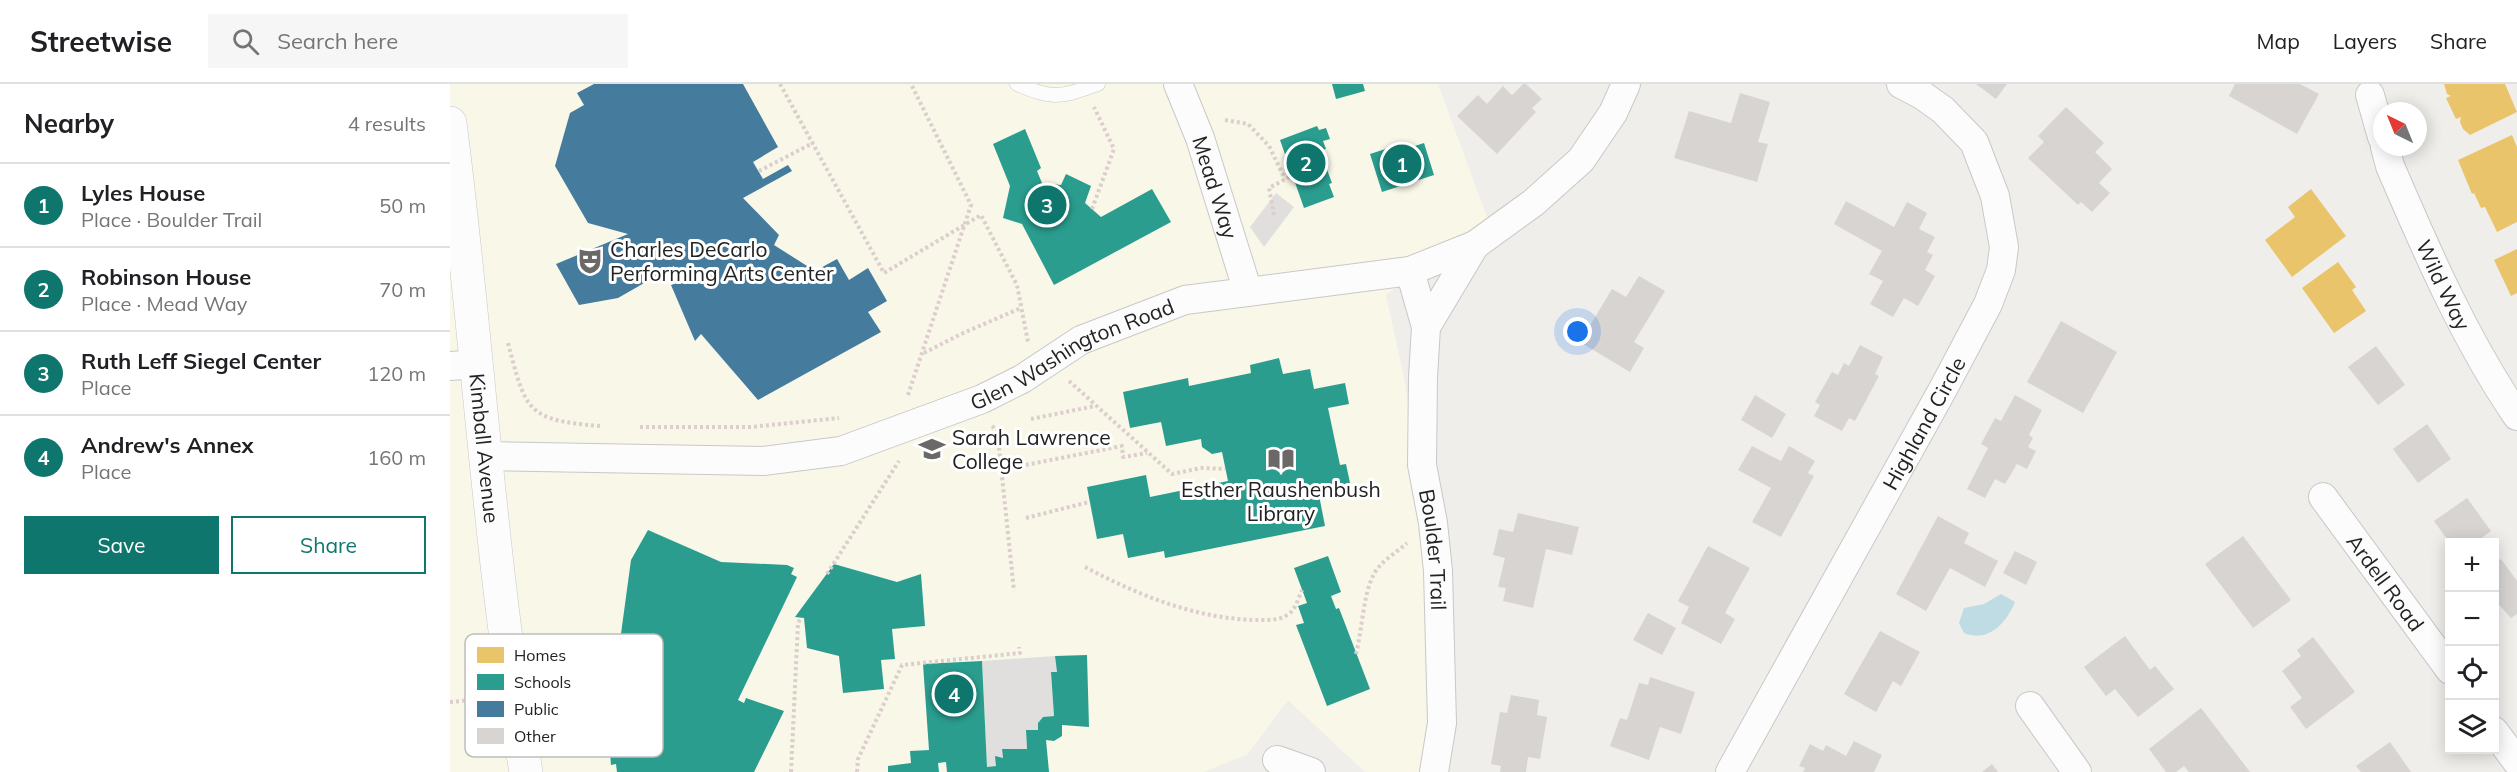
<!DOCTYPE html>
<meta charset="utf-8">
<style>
:root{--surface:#fff;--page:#f6f6f6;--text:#202124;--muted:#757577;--line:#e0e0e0;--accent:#0f766e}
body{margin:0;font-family:Mulish,sans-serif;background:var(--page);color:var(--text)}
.controls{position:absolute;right:18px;bottom:18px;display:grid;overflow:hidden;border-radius:0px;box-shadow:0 3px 15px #0003}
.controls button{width:54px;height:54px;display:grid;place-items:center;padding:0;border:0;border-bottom:2px solid var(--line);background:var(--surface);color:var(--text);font:30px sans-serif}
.compass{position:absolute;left:1923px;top:18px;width:54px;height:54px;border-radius:50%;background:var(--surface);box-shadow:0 3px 15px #0003;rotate:317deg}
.you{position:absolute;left:1128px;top:248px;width:21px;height:21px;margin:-15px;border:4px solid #fff;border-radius:50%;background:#1a73e8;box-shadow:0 0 0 9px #1a73e833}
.badge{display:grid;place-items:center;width:39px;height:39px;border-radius:50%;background:var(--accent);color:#fff;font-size:20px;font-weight:700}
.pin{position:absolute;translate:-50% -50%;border:3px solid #fff;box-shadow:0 2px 6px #0006}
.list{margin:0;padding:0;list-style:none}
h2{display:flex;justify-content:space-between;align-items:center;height:78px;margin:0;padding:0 24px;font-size:26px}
h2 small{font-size:20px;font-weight:400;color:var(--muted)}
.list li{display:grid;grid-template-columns:39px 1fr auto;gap:18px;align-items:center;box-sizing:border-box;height:84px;padding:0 24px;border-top:2px solid var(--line)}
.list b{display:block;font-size:22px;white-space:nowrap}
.list p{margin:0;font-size:20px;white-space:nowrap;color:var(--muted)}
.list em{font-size:20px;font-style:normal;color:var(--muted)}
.actions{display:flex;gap:12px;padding:18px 24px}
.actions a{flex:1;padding:14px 0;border:2px solid var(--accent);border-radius:0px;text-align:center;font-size:21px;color:var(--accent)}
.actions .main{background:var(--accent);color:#fff}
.icon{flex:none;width:33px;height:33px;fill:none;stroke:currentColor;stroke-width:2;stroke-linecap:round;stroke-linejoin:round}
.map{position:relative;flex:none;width:2067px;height:688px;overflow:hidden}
header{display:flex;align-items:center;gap:36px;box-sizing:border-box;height:84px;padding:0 30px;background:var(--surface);border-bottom:2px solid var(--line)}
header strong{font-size:28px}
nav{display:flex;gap:33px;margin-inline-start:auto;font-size:21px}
.search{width:420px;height:54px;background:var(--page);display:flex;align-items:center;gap:15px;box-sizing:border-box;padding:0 21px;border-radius:0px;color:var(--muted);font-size:22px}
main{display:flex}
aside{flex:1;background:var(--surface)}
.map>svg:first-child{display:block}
</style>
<header>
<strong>Streetwise</strong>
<div class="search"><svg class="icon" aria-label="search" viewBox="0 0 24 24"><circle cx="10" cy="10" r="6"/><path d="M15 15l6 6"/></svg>Search here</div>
<nav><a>Map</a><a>Layers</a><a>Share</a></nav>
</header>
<main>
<aside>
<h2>Nearby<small>4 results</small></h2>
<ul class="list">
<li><span class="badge">1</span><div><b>Lyles House</b><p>Place · Boulder Trail</p></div><em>50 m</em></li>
<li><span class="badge">2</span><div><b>Robinson House</b><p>Place · Mead Way</p></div><em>70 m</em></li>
<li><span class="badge">3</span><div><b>Ruth Leff Siegel Center</b><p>Place</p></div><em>120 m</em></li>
<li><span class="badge">4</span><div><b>Andrew's Annex</b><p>Place</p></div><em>160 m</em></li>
</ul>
<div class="actions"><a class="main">Save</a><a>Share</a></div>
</aside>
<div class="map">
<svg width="2067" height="688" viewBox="0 0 2067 688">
<rect width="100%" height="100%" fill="#f0eeeb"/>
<!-- education -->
<polygon fill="#f8f7e8" points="0,0 988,0 1038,136 936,211 955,298 975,433 983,631 975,688 915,688 838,616 798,670 754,688 0,688"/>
<!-- parking -->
<g fill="#e0dfde">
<polygon points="826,109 844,123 814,163 800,143"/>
<polygon points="605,572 607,588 601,588 604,632 593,633 588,639 588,646 576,646 577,665 552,665 553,674 546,682 537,683 532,577"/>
</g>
<!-- water -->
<path fill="#bfdbe3" d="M1551 510 1565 518C1556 539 1539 559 1514 549L1509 539 1514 524 1534 520Z"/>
<!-- homes -->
<g fill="#e9c46a">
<polygon points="1994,0 2055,0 2067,28 2020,51 2013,45 2010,38 2011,33 2006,35 1996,14 2001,12 1997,10"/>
<polygon points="2062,51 2067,63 2067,138 2047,148 2035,123 2031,124 2024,109 2022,110 2008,76"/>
<polygon points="1861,105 1896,152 1842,193 1815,156 1845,133 1838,123"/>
<polygon points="2067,165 2067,209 2061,212 2044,176"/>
<polygon points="1888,178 1906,203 1902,206 1916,227 1884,249 1852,204"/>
</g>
<!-- schools -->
<g fill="#2a9d8f">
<polygon points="882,0 913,0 915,7 886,15"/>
<polygon points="867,42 869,46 876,44 880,55 873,57 876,65 870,67 882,99 879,100 884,113 854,124 830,56"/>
<polygon points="575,45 591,84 587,87 592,99 611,101 616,90 641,102 635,119 651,133 702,105 721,138 604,201 572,140 553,134 560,102 543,60"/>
<polygon points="954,59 956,65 974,59 984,91 932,108 920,70"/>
<polygon points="829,274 833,290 860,285 864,305 895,299 899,320 878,324 890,381 896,380 900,399 868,406 875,442 715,474 714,467 678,474 673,450 647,455 637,403 696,391 700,413 778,397 772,368 762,370 752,363 751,355 716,362 711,338 680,344 673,308 738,294 739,302 801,289 800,281"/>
<polygon points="198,446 271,478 337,481 344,484 341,490 347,493 288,616 294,619 296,614 334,627 304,688 167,688 166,680 161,681 155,602 170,557 181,476"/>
<polygon points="878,472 891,508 881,512 886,525 889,524 920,605 877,622 846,541 854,539 848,522 857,519 844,484"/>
<polygon points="384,480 447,498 471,490 475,542 442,545 445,575 431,576 434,605 393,609 389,572 357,564 354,534 345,533"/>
<polygon points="637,571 639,643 612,641 612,652 604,657 596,656 599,688 497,688 496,678 488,679 489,688 438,688 438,682 461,679 460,667 479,666 473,580 532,577 537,683 546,682 545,672 553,674 552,665 577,665 576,646 588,646 588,639 593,633 604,632 601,588 607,588 605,572"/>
</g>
<!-- public -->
<polygon fill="#457b9d" points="144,0 293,0 328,63 303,78 313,95 338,81 342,87 293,114 329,151 324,161 365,187 387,175 399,196 418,184 437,217 418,228 431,248 308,316 251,250 245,257 221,201 230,198 224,182 168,214 129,221 106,180 178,150 138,139 105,82 120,29 134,21 127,9"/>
<!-- building -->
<g fill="#d7d4d2">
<polygon points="1073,0 1076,0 1092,15 1082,24 1086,28 1047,70 1007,32 1028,11 1037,20 1053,2 1062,11"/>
<polygon points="1526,0 1557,0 1546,15"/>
<polygon points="1785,0 1850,0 1869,10 1847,50 1779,12"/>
<polygon points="1290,9 1320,18 1308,58 1318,60 1307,98 1224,74 1239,27 1281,39"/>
<polygon points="1616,23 1654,59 1645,68 1662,85 1649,99 1660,109 1642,128 1631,118 1628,121 1578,74 1594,58 1588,52"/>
<polygon points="1396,117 1444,143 1457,118 1477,129 1469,145 1485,153 1477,168 1483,171 1475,186 1485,192 1468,222 1454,214 1443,233 1420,220 1433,197 1419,190 1432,167 1384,140"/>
<polygon points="1189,192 1215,207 1184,258 1194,264 1180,288 1130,258 1162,205 1176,213"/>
<polygon points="1611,237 1667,268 1633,329 1577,298"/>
<polygon points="1410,261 1433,273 1425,290 1429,292 1405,337 1399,334 1392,347 1364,332 1370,321 1365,318 1382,288 1388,291 1394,279 1399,282"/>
<polygon points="1926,262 1955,301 1928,321 1898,283"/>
<polygon points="1305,311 1336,330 1322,354 1291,336"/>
<polygon points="1565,311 1592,326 1579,351 1583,354 1578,363 1586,367 1577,385 1567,380 1555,400 1545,395 1535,414 1517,405 1538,364 1531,360 1545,334 1551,337"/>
<polygon points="1977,340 2001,375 1968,399 1943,365"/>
<polygon points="1302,362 1331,377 1339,362 1365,377 1358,389 1364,392 1331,453 1302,438 1321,404 1288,386"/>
<polygon points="2017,414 2041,447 2026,458 1999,458 1984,437"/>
<polygon points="1068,429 1129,443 1122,471 1096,465 1083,524 1053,517 1056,504 1048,503 1055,474 1043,471 1049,445 1063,448"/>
<polygon points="1488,432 1519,449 1514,459 1548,477 1535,503 1500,484 1476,527 1446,510"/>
<polygon points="1793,452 1841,516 1803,544 1755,480"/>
<polygon points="1258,462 1300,484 1275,529 1285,535 1271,560 1231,539 1239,523 1228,517"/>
<polygon points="1565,467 1587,478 1576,501 1553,489"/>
<polygon points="2051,475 2067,497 2067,530 2061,534 2044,515 2044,480"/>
<polygon points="1198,529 1226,544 1212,571 1183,556"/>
<polygon points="1430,547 1470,568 1451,602 1443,597 1426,628 1394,610"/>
<polygon points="1675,552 1700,586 1705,582 1724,605 1688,633 1665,605 1656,612 1634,583"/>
<polygon points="1863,553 1905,608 1856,645 1840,623 1852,614 1832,587 1851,572 1847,566"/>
<polygon points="1200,593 1245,608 1231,650 1210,643 1199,676 1160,662 1170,634 1177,636 1189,599 1198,601"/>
<polygon points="1061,611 1089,616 1087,631 1097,633 1090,675 1078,673 1076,688 1050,688 1051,682 1041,680 1050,628 1057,629"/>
<polygon points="1751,624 1800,688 1739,688 1734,682 1726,688 1716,688 1699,665"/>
<polygon points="1404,657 1432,671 1424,688 1353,688 1355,684 1349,682 1360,660 1373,667 1376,661 1396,672"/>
<polygon points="1940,658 1961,688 1911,688 1906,682"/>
<polygon points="1542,680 1548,688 1532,688"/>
</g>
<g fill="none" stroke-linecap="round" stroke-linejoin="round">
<!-- service casing -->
<g stroke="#c9c8c7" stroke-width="15">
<path id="service" d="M567 0C602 16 612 13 648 0"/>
</g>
<!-- minor casing -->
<g stroke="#c9c8c7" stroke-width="30">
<g id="minor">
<path id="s1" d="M728 0 750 54 798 208"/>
<polyline points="1920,11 1932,53"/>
<path id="s2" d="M1935 63 1940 82C1977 168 2014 254 2067 332"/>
<path id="s3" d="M960 187 976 243 973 293 972 381 983 439 988 487 992 639 984 688"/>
<polyline points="976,243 1025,161"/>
<polyline points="0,282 28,280"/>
<path id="s4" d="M37 372 313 377 391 367 532 315 572 295 631 256 735 216 960 187 1025 161 1083 119 1131 76 1163 29 1176 0"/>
<path id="s5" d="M1873 413 2000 586"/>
<polyline points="1580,622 1627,688"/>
<polyline points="2044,647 2067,678"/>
<polyline points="827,676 861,688"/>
<path id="s6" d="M1280 688 1493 305 1538 220 1551 186 1554 163 1545 112 1524 58 1493 26 1472 11 1451 0"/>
</g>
</g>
<!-- tertiary casing -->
<g stroke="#c9c8c7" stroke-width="34">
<g id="tertiary">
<path id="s7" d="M0 39C28 255 39 473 76 688"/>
</g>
</g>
<!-- path -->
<g stroke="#dccecd" stroke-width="4" stroke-dasharray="3 3" stroke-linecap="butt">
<polyline points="330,0 434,189 531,131 567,201 578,258"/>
<polyline points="775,36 798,40 819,62 835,95"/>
<polyline points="309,87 363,59"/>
<polyline points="642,125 664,65 644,23"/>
<polyline points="824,131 819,104 843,91"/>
<path d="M58 259C76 327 76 336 150 342"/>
<polyline points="474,269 511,250 571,224"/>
<polyline points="619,297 722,390 751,384 775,385"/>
<polyline points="458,311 521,121 461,0"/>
<polyline points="581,335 645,322"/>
<polyline points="542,342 547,346 548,354 564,507"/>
<polyline points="190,343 301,343 389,334"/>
<polyline points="570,382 672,362 673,373 697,369"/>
<polyline points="576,434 639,418"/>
<path d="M635 483C688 511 746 535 807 536 819 536 833 537 842 527 846 522 849 513 852 506"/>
<polyline points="377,490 449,377"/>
<path d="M906 570C912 547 913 512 923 492 929 478 946 469 957 459"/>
<polyline points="0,618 32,615"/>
<polyline points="341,688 348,539 351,534"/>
<polyline points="407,688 408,675 452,581 570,569 569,563"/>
</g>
<!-- service -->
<use href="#service" stroke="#fdfcfc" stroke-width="14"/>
<!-- minor -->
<use href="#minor" stroke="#fdfcfc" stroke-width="28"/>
<!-- tertiary -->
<use href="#tertiary" stroke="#fdfcfc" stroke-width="33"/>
</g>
<!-- icons -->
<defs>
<g id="theatre-bare" transform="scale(2.07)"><path d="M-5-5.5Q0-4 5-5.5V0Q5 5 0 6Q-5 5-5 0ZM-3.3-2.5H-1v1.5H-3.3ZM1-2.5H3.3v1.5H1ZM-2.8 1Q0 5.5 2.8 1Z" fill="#6a6968" stroke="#fff" stroke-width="2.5" paint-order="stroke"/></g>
<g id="university-bare" transform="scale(2.07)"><path d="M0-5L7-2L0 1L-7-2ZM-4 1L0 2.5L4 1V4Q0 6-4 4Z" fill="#6a6968" stroke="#fff" stroke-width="2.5" paint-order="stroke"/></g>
<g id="library-bare" transform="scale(2.07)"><path d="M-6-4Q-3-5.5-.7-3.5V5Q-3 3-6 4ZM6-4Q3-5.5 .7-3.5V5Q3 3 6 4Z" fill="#6a6968" stroke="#fff" stroke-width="2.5" paint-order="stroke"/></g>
</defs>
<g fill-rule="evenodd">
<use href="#theatre-bare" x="140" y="177"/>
<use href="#university-bare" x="482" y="365"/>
<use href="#library-bare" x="831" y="375"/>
</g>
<g text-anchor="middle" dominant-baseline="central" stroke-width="6" stroke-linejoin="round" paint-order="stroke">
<!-- street labels -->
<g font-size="21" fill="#222" stroke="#fff">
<text stroke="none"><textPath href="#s1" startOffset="110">Mead Way</textPath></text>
<text stroke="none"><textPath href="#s2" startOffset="150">Wild Way</textPath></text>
<text stroke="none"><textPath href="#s4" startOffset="606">Glen Washington Road</textPath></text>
<text stroke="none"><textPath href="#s6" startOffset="399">Highland Circle</textPath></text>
<text stroke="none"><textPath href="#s7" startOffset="327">Kimball Avenue</textPath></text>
<text stroke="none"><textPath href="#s3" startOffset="282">Boulder Trail</textPath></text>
<text stroke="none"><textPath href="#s5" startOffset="106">Ardell Road</textPath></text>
</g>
<!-- poi labels -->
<g font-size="21" fill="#222" stroke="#fff" text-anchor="start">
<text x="160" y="165">Charles DeCarlo<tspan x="160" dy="24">Performing Arts Center</tspan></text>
<text x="502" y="353">Sarah Lawrence<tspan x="502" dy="24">College</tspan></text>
<text x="831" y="405" text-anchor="middle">Esther Raushenbush<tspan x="831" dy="24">Library</tspan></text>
</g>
</g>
<!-- legend -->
<rect x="15" y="550" width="198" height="123" rx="9" fill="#fff" stroke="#bdbdbd" stroke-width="1.5"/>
<rect x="27" y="563" width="27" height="16" fill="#e9c46a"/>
<rect x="27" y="590" width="27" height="16" fill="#2a9d8f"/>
<rect x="27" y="617" width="27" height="16" fill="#457b9d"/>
<rect x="27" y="644" width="27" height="16" fill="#d7d4d2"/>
<g font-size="16" fill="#222">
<text x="64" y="577">Homes</text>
<text x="64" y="604">Schools</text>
<text x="64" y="631">Public</text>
<text x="64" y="658">Other</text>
</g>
</svg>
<div class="controls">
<button>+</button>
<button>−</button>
<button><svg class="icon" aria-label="locate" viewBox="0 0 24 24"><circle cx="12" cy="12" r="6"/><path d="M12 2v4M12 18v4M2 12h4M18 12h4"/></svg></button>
<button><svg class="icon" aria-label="layers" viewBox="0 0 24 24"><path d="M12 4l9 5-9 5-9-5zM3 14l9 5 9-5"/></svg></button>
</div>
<svg class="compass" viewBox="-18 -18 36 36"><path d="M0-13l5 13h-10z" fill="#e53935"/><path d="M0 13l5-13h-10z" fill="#757577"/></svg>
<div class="you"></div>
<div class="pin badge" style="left:952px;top:80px">1</div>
<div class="pin badge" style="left:856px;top:79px">2</div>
<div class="pin badge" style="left:597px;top:121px">3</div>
<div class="pin badge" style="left:504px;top:610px">4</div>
</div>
</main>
